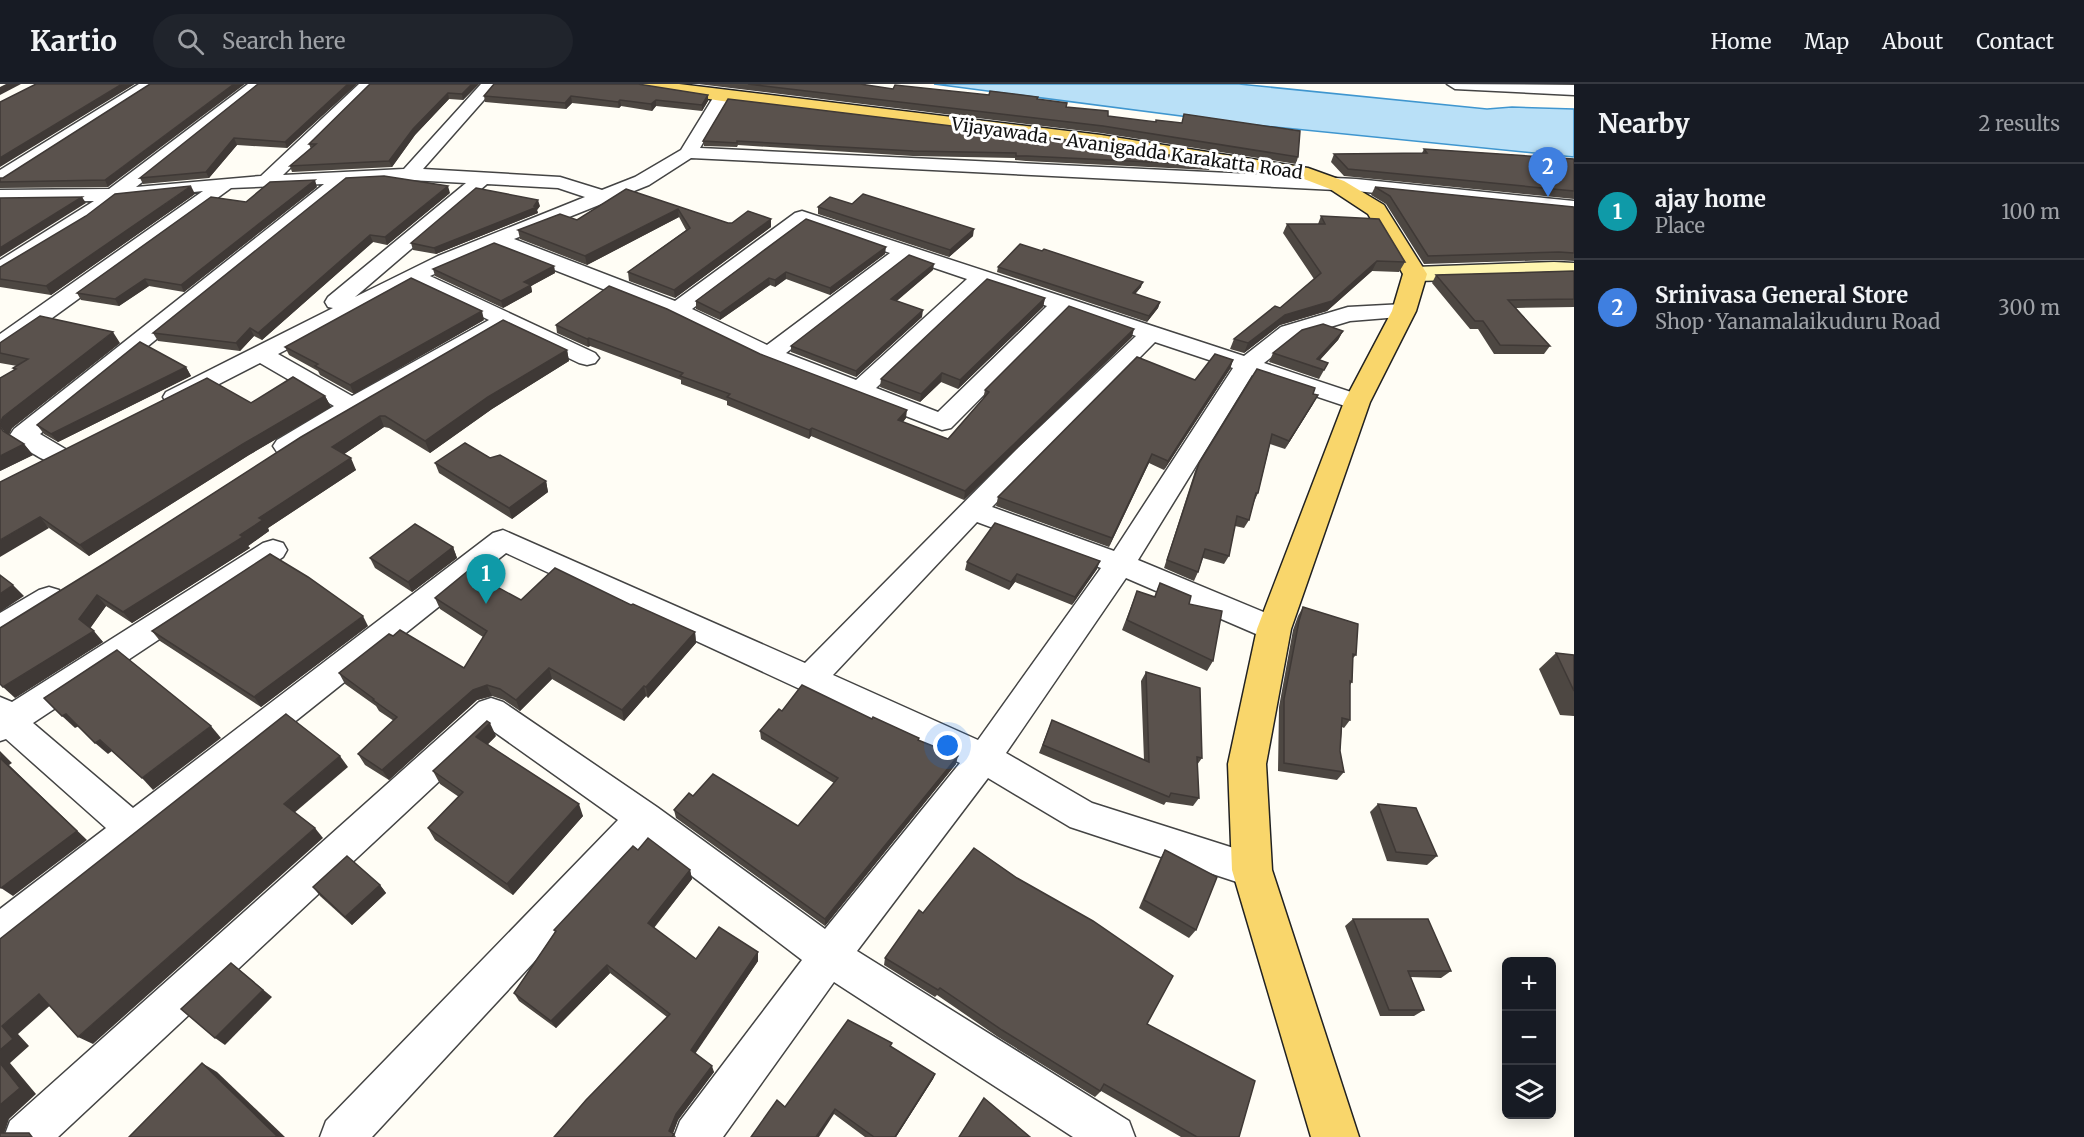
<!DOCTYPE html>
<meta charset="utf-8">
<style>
:root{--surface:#171b24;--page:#20242c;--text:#f1f3f6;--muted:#9ea1a6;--line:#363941;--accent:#c4262e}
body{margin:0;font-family:Merriweather,serif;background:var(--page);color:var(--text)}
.controls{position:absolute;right:18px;bottom:18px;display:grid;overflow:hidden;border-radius:9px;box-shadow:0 3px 15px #0003}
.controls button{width:54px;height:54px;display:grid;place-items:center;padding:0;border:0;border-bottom:2px solid var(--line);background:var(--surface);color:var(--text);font:30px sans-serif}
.you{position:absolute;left:948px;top:662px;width:21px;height:21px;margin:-15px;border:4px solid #fff;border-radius:50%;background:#1a73e8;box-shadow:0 0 0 9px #1a73e833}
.badge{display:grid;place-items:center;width:39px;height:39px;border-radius:50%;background:var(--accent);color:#fff;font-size:20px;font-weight:700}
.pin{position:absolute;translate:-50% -50px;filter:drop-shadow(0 2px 3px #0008)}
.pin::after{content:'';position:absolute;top:32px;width:21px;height:18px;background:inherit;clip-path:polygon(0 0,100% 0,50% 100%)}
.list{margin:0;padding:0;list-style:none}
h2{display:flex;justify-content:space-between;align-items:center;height:78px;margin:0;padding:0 24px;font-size:26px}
h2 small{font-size:20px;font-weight:400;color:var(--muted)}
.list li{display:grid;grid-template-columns:39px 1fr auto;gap:18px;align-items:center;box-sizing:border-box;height:96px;padding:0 24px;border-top:2px solid var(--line)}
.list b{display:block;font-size:22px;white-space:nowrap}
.list p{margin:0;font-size:20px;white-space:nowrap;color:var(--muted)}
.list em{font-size:20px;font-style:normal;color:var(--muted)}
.icon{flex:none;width:33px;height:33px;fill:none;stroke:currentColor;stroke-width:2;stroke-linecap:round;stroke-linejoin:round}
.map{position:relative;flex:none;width:1574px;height:1053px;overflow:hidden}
header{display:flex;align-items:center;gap:36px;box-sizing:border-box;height:84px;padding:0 30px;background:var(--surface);border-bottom:2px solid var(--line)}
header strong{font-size:28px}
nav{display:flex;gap:33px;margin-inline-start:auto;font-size:21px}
.search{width:420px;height:54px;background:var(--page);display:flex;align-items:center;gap:15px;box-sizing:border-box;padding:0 21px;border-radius:33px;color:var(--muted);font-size:22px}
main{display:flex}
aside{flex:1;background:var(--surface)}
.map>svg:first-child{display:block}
</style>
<header>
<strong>Kartio</strong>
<div class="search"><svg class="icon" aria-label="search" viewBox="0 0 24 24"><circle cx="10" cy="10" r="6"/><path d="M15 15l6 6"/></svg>Search here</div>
<nav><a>Home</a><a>Map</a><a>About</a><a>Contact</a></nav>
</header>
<main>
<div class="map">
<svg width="1574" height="1053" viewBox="0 0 1574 1053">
<rect width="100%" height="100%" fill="#fffdf5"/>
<!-- water -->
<polygon fill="#b9e0f7" stroke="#3f96cf" stroke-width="1.5" points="934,0 1239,0 1487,25 1512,23 1574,25 1574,73 1235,39"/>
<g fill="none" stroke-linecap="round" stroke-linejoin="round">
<!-- street casing -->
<g stroke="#444" stroke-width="3">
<g id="street">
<polygon points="139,0 158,0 7,98 0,100 0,86"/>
<path d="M248 0H266L136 103 261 92 359 0H376L283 91 404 85 481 0H498L423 85 560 93 602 106 635 93 681 66 716 9 722 7 730 12 700 64 1356 95 1574 117V129L1356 107 691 74 649 101 514 155 675 217 795 129 802 127 1244 272 1281 243 1348 223 1404 220 1412 222 1415 227 1412 232 1350 237 1297 253 1264 279 1366 313 1369 318 1366 323 1357 326 1252 291 1138 476 1285 537 1289 545 1285 553 1274 557 1263 553 1126 494 1006 669 1092 719 1265 774 1270 786 1265 798 1252 803 1070 743 988 694 857 867 1129 1037 1135 1053H1073L834 898 723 1053H674L680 1037 802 876 646 757 372 1053H320L326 1037 618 736 493 647 58 1053H4L10 1037 479 618 491 614 503 618 657 723 825 845 960 679 506 469 14 862 0 868V825L106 744 6 655 0 657V613L12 618 263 459 273 456 283 459 287 466 283 473 33 639 133 724 493 449 503 446 805 579 1019 363 1136 252 1066 228 951 344 942 346 761 276 669 231 496 163 430 192 595 269 599 274 595 279 587 281 579 279 506 244 361 327 295 368 286 370 277 368 273 362 277 356 334 322 260 279 184 318 175 321 166 318 163 313 166 308 333 224 328 223 325 218 328 213 466 99 409 96 348 99 40 350 67 366 71 372 67 378C65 379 59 380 57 380 47 380 16 360 10 351L14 345 324 100 231 104 8 266 0 268V250L203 107 119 116 90 138 7 189 0 191V176L94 117 0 118V106L109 105ZM487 100 558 104 585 113 438 172 355 213ZM805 140 890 169 767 261 692 225ZM908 175 967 195 856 296 786 269ZM414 200 489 236 352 312 278 270ZM985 201 1047 222 938 328 876 304ZM1155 258 1233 284 1114 467 992 423ZM977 438 1101 484 978 656 833 591Z"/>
<polygon points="1447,0 1574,1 1574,11 1455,5"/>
<polygon points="49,503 59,506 64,514 59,522 11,552 0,556 0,529 39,506"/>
</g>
</g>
<!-- secondary casing -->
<g stroke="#333" stroke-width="3">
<polygon id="secondary" points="1554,178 1574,179 1574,193 1415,197 1407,195 1403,190 1407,185 1415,183"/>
</g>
<!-- primary casing -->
<g stroke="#222" stroke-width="3">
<polygon id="primary" points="636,0 679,0 1101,51 1308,84 1344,97 1384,121 1387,126 1427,190 1416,227 1370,318 1291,545 1266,680 1272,786 1359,1053 1311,1053 1232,786 1228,680 1257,545 1344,318 1392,227 1403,190 1368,130 1330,105 1304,95 1101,63 722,17 645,5 639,4"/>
</g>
<!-- street -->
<use href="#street" fill="#fff" fill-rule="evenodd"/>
<!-- secondary -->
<use href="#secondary" fill="#fff6b0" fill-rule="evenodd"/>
<!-- primary -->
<use href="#primary" fill="#f9d66b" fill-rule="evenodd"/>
</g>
<!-- wall -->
<g fill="#4d4742">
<polygon points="150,0 108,103 0,104 0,98 3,94"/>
<polygon points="357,0 287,64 237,61 209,94 143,100 140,94"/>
<polygon points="370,0 479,0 463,16 449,15 415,51 392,83 292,88 290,82 311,65 309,60"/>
<polygon points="698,0 860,0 893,5 1037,15 1066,23 1108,32 1298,73 1296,80 1101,49"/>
<polygon points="708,11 708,17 702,27 656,22 652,27 621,22 619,24 572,19 566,25 485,18 484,12"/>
<polygon points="728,15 1211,78 1209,86 1026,77 1015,76 1015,74 913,72 738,61 737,63 704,62 703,57"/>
<polygon points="1424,65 1574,75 1574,115 1344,92 1331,78 1334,70 1422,69"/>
<polygon points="317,103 184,208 149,202 119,222 81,216 77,209 246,118"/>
<polygon points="1375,103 1574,123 1574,177 1554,176 1424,180 1386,120 1371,111"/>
<polygon points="626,105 728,139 771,143 675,214 629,197 628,188 686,146 679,133 587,181 520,155 518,146 577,136"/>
<polygon points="450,109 387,161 373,158 262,256 254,252 240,267 158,257 153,249"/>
<polygon points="195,110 51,211 0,203 0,183"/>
<polygon points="852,120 973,152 949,173 818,130 818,123"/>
<polygon points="540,122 537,126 538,129 436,170 413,166 411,159"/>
<polygon points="1321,132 1405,178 1399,188 1372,187 1327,227 1280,241 1244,269 1230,265 1234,255 1280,224 1314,195 1283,149 1287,140 1318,140"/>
<polygon points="806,135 885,170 830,211 786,195 775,203 770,201 720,236 696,225 696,217"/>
<polygon points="554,182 555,189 531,202 532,208 503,224 435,192 433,185"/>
<polygon points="998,183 1141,203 1135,210 1160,218 1158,224 1147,238 997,188"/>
<polygon points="933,186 896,217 922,233 856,293 791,268 791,262"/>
<polygon points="1574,187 1574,223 1516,224 1550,262 1544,270 1494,270 1478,245 1470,245 1432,199 1436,191"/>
<polygon points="1045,214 1043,223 958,305 941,298 920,318 880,303 881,295"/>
<polygon points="484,236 354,310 320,291 318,287 289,271 285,263"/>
<polygon points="556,241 760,270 906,334 903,338 948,355 983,315 985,306 1132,253 964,416 811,352 809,355 727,321 727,317 681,300 681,296 590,262 588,263 557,249"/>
<polygon points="1343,247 1338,256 1320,276 1328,279 1319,295 1269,278 1273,269"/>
<polygon points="0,259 120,259 12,344 9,351 24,360 33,371 0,387 14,286 13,284 17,282 0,279"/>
<polygon points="567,266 569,277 492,325 430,369 389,344 384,343 344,370 356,386 268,444 269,447 248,462 250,464 132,539 106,522 90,544 103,558 15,614 105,479 301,353"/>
<polygon points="1233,276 1230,285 1164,386 1149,379 1109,463 996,422 998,413 1195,296"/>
<polygon points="186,283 191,292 58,358 44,350 37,341"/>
<polygon points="1313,310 1313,320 1285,365 1270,360 1258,409 1254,418 1249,436 1244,444 1235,442 1229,472 1224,480 1203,474 1198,488 1194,497 1164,484 1195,387 1199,379"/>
<polygon points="325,312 331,323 249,371 89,472 49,444 0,398 251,319"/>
<polygon points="490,374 546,397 548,408 512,435 439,389 435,379"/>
<polygon points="453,463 457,474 412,508 375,484 370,474"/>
<polygon points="967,478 1097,485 1072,521 1015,498 1009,506 965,486"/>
<polygon points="1160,499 1189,520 1213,577 1207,587 1122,546 1137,507 1154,513"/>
<polygon points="435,514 521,516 631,521 695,548 696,559 648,614 646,612 624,637 552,595 520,627 504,616 492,612 477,616 389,696 365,681 358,670 394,637 379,627 376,622 345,600 339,589 393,552 464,584 483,553 440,525"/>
<polygon points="1303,523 1356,571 1353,574 1352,598 1350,601 1350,636 1344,644 1342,643 1340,667 1344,688 1337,696 1278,687 1279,623 1293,546 1298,532"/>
<polygon points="368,542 261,623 160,557 152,547"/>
<polygon points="1556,569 1574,571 1574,632 1560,631 1539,585"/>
<polygon points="1146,588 1202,674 1197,681 1199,714 1193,722 1166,718 1164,721 1039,669 1052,636 1144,676 1141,597"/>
<polygon points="782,627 872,635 919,654 919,657 956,680 825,842 676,734 674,726 693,712 798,742 834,699 761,655 760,647"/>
<polygon points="496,652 487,661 583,732 513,811 435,756 428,744 459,713 440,700 433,687"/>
<polygon points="1378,720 1437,772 1427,781 1387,777 1370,728"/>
<polygon points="638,766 690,786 692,795 654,844 696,875 758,877 695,969 714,988 678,1036 673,1049 676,1053 554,1053 667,933 610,889 556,944 519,917 514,909 555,848 554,846"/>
<polygon points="1165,766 1196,846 1189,854 1139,824 1160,775"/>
<polygon points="380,801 386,809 352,841 320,812 313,803"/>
<polygon points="923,829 1147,940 1239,1053 1181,1053 1101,1007 1095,1013 998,953 937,911 935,913 884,881 885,874"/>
<polygon points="1353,835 1451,887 1441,894 1410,893 1424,926 1414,932 1380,932 1345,842"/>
<polygon points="891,963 935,990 933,995 896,1053 865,1053 834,1030 785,1023"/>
</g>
<!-- shaded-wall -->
<g fill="#3f3936">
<polygon points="6,0 21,0 0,11 0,3"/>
<polygon points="122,0 135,0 0,83 0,74"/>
<polygon points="234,0 245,0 108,103 105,96"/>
<polygon points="348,0 357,0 287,64 285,58"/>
<polygon points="472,0 479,0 463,16 462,10"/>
<polygon points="448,9 449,15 415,51 392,83 389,77 413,45"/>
<polygon points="708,11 708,17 702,27 702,21"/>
<polygon points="571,12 572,19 566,25 565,19"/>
<polygon points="620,16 621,22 619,24 618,18"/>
<polygon points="656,16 656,22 652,27 651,20"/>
<polygon points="234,54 237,61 209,94 206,88"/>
<polygon points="315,96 317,103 184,208 181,201"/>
<polygon points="191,102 195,110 51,211 46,202"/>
<polygon points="448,102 450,109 387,161 385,153"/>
<polygon points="82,113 86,119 0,173 0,164"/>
<polygon points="538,116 540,122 537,126 538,129 436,170 434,164 534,122"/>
<polygon points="678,125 679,133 587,181 585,172"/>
<polygon points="771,135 771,143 675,214 674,206"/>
<polygon points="974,145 973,152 949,173 950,166"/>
<polygon points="370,151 373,158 262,256 258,249"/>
<polygon points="886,163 885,170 830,211 830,204"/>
<polygon points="1377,177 1372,187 1327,227 1280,241 1244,269 1248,259 1285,231"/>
<polygon points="934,180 933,186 891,222 891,215"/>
<polygon points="554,182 555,189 531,202 532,208 503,224 501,217 524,198"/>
<polygon points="786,188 786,195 775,203 775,196"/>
<polygon points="769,194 770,201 720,236 720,229"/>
<polygon points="145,195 149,202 119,222 115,215"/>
<polygon points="1143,198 1141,203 1131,215 1133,209"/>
<polygon points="1045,214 1043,223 958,305 960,296"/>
<polygon points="1160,218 1158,224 1147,238 1149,232"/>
<polygon points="923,226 922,233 856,293 856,287"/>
<polygon points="482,227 484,236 354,310 350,301"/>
<polygon points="250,244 254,252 240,267 236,259"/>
<polygon points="1134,245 1132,253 964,416 965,407"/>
<polygon points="1343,247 1338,256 1312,284 1317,275"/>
<polygon points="113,248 120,259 12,344 8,352 12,358 0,342 0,339 3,333"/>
<polygon points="589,254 590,262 588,263 587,255"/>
<polygon points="567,266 569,277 492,325 430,369 425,357 488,313"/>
<polygon points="1233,276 1230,285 1164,386 1168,377"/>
<polygon points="186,283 191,292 58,358 51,350"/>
<polygon points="942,289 941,298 920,318 921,310"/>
<polygon points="1318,311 1313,320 1285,365 1289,357"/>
<polygon points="325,312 331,323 249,371 89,472 80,461 243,360"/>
<polygon points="907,326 906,334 898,344 898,336"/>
<polygon points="380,332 384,343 337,375 332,363"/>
<polygon points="812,344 811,352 809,355 809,346"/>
<polygon points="24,360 33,371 0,387 0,372"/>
<polygon points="1152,370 1149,379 1109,463 1112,454"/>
<polygon points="351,374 356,386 268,444 269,447 248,462 250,464 132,539 123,528 240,451 259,434"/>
<polygon points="546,397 548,408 512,435 509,424"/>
<polygon points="40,433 49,444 0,473 0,456"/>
<polygon points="453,463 457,474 412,508 408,498"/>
<polygon points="1100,477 1097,485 1072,521 1075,513"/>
<polygon points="1017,490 1015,498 1009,506 1011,498"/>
<polygon points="13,501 24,512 0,528 0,510"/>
<polygon points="97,511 106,522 89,546 79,535"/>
<polygon points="363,532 368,542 261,623 254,613"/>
<polygon points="94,547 103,558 15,614 3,603"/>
<polygon points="695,548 696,559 648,614 646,603"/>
<polygon points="549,584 552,595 520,627 516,616"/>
<polygon points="487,601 492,612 477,616 389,696 382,686 473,606"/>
<polygon points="644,602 646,612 624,637 622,626"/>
<polygon points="66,630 79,642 75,644 62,632"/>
<polygon points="490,639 496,652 482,666 476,653"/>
<polygon points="211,642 221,654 153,706 142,694"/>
<polygon points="100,656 112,667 108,670 95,659"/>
<polygon points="0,667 12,679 9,681 87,756 13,812 1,804"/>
<polygon points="340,672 348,683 293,730 284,720"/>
<polygon points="958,672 956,680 825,842 825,835"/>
<polygon points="579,720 583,732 513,811 507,800"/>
<polygon points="315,744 323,754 93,960 78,953"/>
<polygon points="690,786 692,795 650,848 648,839"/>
<polygon points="380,801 386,809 352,841 345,833"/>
<polygon points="758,868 758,877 693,973 691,966"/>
<polygon points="231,879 272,913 225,961 215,954"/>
<polygon points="607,881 610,889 556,944 551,937"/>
<polygon points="39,910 54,918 18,950 29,962 10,979 36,1010 9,1035 3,1053 0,1053 0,966 2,942"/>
<polygon points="202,979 217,988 285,1053 275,1053"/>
<polygon points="712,982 714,988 678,1036 672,1052 669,1047 676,1030"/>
<polygon points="935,990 933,995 896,1053 895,1053"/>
<polygon points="835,1025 834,1030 819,1053 816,1053"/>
</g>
<!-- building -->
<g fill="#5a524d" stroke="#3f3936" stroke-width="1.5">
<polygon points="36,0 122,0 0,74 0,18"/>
<polygon points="150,0 234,0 105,96 0,98 0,94 3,94"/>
<polygon points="258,0 348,0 285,58 234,54 206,88 140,94"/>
<polygon points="370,0 472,0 462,10 448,9 413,45 389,77 290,82 316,60 309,60"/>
<polygon points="494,0 638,0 708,11 702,21 656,16 651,20 620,16 618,18 571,12 565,19 484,12"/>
<polygon points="748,0 860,0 893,5 895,1 989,11 990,7 1038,13 1037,15 1067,19 1066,23 1108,27 1108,32 1156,38 1156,36 1182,39 1184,30 1300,47 1298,73 1103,42"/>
<polygon points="728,15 1102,60 1211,78 1211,81 1027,72 1016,72 1016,69 913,67 737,57 737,59 703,57"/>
<polygon points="1424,65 1574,75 1574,107 1348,85 1334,70 1427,69"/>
<polygon points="384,92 448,102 385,153 370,151 258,249 250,244 236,259 153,249 346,94"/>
<polygon points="315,96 181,201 145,195 115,215 77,209 211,113 246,118 270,98"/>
<polygon points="191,102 46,202 0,195 0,183 2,182 86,132 115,110"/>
<polygon points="1375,103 1574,123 1574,169 1559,168 1428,172 1390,112"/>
<polygon points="476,104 538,116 534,122 537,123 434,164 411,159"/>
<polygon points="626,105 728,139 732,139 748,127 771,135 674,206 628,188 690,144 678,125 585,172 518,146 560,130 577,136"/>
<polygon points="863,110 974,145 950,166 818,123 830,113 852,120"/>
<polygon points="82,113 0,164 0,114"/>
<polygon points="1321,132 1379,135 1405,178 1377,177 1332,217 1285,231 1248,259 1234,255 1275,222 1280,224 1321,189 1287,140 1325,140"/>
<polygon points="806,135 886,163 830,204 786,188 775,196 769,194 720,229 696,217"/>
<polygon points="494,159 554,182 524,198 531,201 501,217 433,185"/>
<polygon points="1020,160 1042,167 1044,165 1143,198 1133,209 1160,218 1149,232 998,183"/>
<polygon points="909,171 934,180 891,215 923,226 856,287 791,262"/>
<polygon points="1574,187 1574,215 1508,216 1550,262 1500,261 1483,237 1475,237 1436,191"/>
<polygon points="411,194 482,227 350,301 315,282 318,280 285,263"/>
<polygon points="987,195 1045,214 960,296 942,289 921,310 881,295"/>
<polygon points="609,202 667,225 760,270 907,326 898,336 948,355 989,308 985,306 1069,222 1134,245 965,407 812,344 809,346 727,313 730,310 680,292 683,289 589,254 587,255 556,241"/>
<polygon points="40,232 113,248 3,333 0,339 0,294 16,285 13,284 28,275 0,269 0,259"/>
<polygon points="503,236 567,266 488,313 425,357 385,332 380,332 332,363 351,374 259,434 263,436 240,451 243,453 123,528 97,511 79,535 94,547 3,603 0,600 0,544 105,479 301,353"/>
<polygon points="1323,240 1343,247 1317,275 1328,279 1324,286 1273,269 1302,246"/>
<polygon points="140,258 186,283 51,350 37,341"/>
<polygon points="1215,270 1233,276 1168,377 1152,370 1112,454 998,413 1137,273 1195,296"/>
<polygon points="1257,285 1315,304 1313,310 1318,311 1289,357 1272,350 1258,409 1256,409 1249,436 1237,432 1229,472 1205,465 1198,488 1167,476 1199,379"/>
<polygon points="293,293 325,312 243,360 80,461 40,433 0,456 0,398 207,294 251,319"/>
<polygon points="0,342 3,347 24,360 0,372"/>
<polygon points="465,359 490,374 500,371 546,397 509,424 435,379"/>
<polygon points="995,439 1100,477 1075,513 1017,490 1011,498 967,478"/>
<polygon points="415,440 453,463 408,498 370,474"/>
<polygon points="270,470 308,493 363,532 254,613 152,547"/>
<polygon points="555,484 631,521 633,520 695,548 646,603 644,602 622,626 549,584 516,616 500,605 487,601 473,606 382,686 358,670 397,633 373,616 374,615 339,589 389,550 393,552 400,546 464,584 487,547 435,514 468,487 521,516"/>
<polygon points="0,491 13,501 0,510"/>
<polygon points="1160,499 1191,512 1189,520 1222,527 1213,577 1127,536 1137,507 1155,513"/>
<polygon points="1303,523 1358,540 1356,571 1353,570 1352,598 1350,597 1350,636 1342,634 1340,667 1344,688 1284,679 1284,615 1299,537"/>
<polygon points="117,566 211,642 142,694 100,656 95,659 66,630 62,632 44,614"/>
<polygon points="1556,569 1574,571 1574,607"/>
<polygon points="1146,588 1200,604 1202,674 1197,673 1199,714 1171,709 1169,713 1043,661 1052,636 1149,678"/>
<polygon points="802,601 872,635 873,633 919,654 918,656 958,672 825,835 674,726 689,709 693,712 713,690 798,742 838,694 760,647 779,625 782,627"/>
<polygon points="286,630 340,672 284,720 315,744 78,953 39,910 2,942 13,955 0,966 0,855"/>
<polygon points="487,637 490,639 476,653 579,720 507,800 428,744 463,708 433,687"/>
<polygon points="0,674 77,747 1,804 0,803"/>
<polygon points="1378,720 1416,724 1437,772 1396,768"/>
<polygon points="648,754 690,786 648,839 696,875 719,843 758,868 691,966 712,982 676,1030 669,1047 674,1050 672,1053 554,1053 586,1016 670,930 607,881 551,937 514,909 556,847 554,846 633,762 638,766"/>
<polygon points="974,764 1017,794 1093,837 1173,892 1147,940 1255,997 1239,1053 1197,1053 1104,1000 1100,1007 1002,946 940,904 938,906 885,874 919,826 923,829"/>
<polygon points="1165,766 1217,793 1196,846 1144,816"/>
<polygon points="347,772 380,801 345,833 313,803"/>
<polygon points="1353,835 1428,835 1451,887 1408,887 1424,926 1389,926"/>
<polygon points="231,879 263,906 215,954 181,925"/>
<polygon points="848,936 892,959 890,962 935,990 895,1053 874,1053 835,1025 816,1053 751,1053 777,1016 785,1023"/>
<polygon points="0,979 20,1004 0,1021"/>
<polygon points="202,979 277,1052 275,1053 129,1053"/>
<polygon points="984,1014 1030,1053 959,1053"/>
<polygon points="0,1049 29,1049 32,1053 0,1053"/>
</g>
<g text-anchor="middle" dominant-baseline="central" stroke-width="6" stroke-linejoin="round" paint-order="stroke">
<!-- street labels -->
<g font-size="18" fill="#111" stroke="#fff">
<text transform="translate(1127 64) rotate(8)">Vijayawada - Avanigadda Karakatta Road</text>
</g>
</g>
</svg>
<div class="controls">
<button>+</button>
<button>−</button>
<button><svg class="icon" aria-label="layers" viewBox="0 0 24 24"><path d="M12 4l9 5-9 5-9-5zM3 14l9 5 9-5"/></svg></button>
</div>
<div class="you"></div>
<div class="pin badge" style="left:486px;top:520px;background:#0f9aa8">1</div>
<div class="pin badge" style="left:1548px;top:113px;background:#3f7fe0">2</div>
</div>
<aside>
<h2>Nearby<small>2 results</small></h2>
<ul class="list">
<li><span class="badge" style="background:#0f9aa8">1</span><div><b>ajay home</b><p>Place</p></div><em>100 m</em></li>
<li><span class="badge" style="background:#3f7fe0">2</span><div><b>Srinivasa General Store</b><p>Shop · Yanamalaikuduru Road</p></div><em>300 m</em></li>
</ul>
</aside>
</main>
